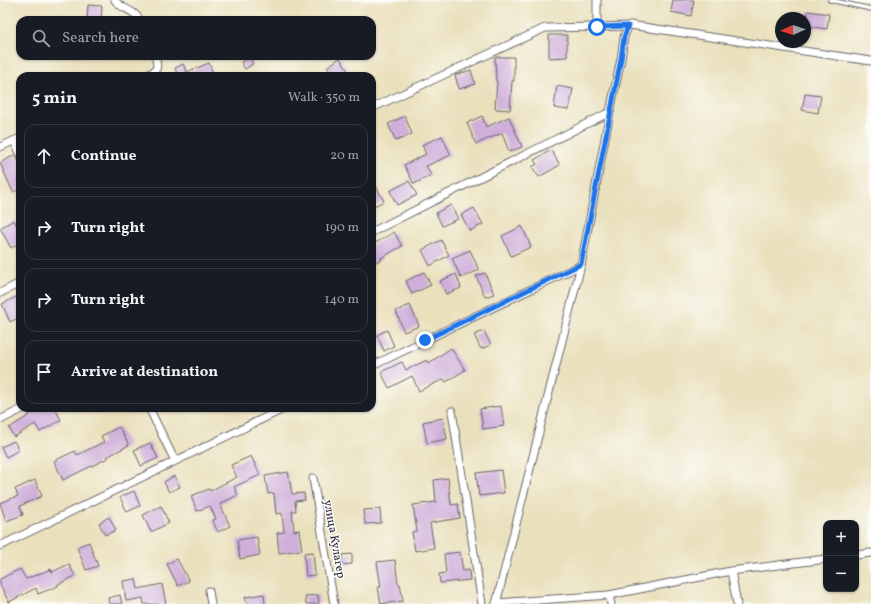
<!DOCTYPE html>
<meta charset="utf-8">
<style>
:root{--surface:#171b24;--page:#20242c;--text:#f1f3f6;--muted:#9ea1a6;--line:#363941}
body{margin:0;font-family:Vollkorn,serif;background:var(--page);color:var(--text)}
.controls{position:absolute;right:12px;bottom:12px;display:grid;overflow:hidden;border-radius:8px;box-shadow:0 1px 3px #0004}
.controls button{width:36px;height:36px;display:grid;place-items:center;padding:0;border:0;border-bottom:1px solid var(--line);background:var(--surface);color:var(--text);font:20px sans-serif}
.compass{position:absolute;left:775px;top:12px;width:36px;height:36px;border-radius:50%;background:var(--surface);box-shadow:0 1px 3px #0004;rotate:267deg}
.stop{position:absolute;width:12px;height:12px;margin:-9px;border:3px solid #1a73e8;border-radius:50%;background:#fff}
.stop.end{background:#1a73e8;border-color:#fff;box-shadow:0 1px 4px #0008}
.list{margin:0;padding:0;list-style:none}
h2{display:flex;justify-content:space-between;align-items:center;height:52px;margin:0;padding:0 16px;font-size:17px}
h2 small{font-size:13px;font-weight:400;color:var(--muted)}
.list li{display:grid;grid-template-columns:26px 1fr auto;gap:12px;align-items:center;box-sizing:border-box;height:64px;margin:0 8px 8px;padding:0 8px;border:1px solid var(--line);border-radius:12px}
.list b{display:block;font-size:15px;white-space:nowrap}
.list em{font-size:13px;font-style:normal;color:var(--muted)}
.icon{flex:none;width:22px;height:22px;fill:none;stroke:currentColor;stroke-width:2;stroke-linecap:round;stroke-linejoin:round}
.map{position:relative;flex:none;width:871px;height:604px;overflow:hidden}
.search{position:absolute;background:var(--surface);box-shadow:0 1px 3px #0004;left:16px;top:16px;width:360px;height:44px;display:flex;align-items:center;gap:10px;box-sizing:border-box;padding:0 14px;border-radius:12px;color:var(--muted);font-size:15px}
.panel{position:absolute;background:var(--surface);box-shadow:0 1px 3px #0004;left:16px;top:72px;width:360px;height:340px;border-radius:12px}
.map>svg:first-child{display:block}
</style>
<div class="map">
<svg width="871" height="604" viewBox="0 0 871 604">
<rect width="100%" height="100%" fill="#fdfcf7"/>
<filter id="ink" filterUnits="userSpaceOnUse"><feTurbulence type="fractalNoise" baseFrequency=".025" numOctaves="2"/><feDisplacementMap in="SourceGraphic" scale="8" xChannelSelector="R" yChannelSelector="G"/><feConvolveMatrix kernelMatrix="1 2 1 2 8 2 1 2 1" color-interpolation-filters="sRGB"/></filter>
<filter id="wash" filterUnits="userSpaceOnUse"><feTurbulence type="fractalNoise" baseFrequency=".012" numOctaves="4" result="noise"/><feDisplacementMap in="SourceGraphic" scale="16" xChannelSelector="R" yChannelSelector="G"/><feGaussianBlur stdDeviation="0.9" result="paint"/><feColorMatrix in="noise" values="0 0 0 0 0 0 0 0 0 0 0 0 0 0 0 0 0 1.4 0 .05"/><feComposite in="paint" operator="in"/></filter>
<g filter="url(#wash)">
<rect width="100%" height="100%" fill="#e9e0bc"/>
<g id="blocks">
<!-- building -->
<g fill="#cfaeda">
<polygon points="673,0 694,0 691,16 671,12"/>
<polygon points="88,5 102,6 101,20 87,20"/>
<polygon points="808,11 829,14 827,29 806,26"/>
<polygon points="549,35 567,35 567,57 549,58"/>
<polygon points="495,57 514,57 514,81 512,81 510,110 495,109 497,81 496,81"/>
<polygon points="250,58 253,64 245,69 241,62"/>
<polygon points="340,58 349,73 344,76 333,76 327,67"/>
<polygon points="209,63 214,76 178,76 175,68 183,64 187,72"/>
<polygon points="471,70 475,84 459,89 455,75"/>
<polygon points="557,86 573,89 569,110 554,108"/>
<polygon points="805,94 821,96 818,113 802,110"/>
<polygon points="405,116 412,134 396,141 388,124"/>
<polygon points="482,116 486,127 509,117 522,147 509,152 502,133 476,144 467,123"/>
<polygon points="442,136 451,155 426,166 431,175 414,184 404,165 426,154 422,145"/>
<polygon points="551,150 560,165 539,177 532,167 537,164 534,160"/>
<polygon points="15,155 20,164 20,189 13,192 0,163"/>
<polygon points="372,179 384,201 372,207"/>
<polygon points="409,181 417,195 397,205 390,191"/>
<polygon points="451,205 458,219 442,226 436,213"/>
<polygon points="474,208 483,224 470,231 461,215"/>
<polygon points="14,220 20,232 20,243 11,248 0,228"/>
<polygon points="522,226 531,247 511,256 502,236"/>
<polygon points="394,232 402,246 381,258 382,259 372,264 372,245"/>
<polygon points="441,240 449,255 430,266 422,250"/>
<polygon points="470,250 479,270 461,278 452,258"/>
<polygon points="424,272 431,285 412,294 406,281"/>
<polygon points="485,273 494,294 485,297 476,276"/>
<polygon points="456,274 461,288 446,294 440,281"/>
<polygon points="18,296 20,301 20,317 10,322 2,304"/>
<polygon points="410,305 419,326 404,332 396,311"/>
<polygon points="387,330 394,346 384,351 377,335"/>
<polygon points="484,331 491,345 481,349 474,335"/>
<polygon points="451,348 465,370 446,382 444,379 419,391 412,376 389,388 381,372 402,362 406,370 427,360 429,363"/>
<polygon points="501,406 504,426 483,429 480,409"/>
<polygon points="39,408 55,408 61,420 40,432 35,424 14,437 9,428 30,415 29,413"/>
<polygon points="443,418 447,439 427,443 423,422"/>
<polygon points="119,427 129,445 107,457 108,458 63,480 54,461 75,451 77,455 104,442 101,436"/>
<polygon points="14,441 19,450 6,457 1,447"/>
<polygon points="150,443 158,458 141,466 134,450"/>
<polygon points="251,456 260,475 234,487 238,495 220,504 230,526 218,532 212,520 216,519 210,506 197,511 191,496 209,489 210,491 237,477 231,465"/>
<polygon points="501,470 504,493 479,496 476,473"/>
<polygon points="288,472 292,494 304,493 305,500 295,501 296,511 292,511 294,531 299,530 302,550 279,553 277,533 284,532 282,513 276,514 274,493 268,494 265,476"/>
<polygon points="174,476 180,487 169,492 164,482"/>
<polygon points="448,478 451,505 458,504 460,518 430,523 434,548 415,551 412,532 417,531 413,505 436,502 434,480"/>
<polygon points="35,480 42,496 20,506 23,515 6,521 0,503 18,496 15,489"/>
<polygon points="134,491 140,506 127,512 120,497"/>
<polygon points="161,506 169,523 151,532 143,515"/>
<polygon points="380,509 381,523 365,524 363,510"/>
<polygon points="109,517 116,530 105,535 99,523"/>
<polygon points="257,537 260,555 240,559 237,540"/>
<polygon points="89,542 98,566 86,570 77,547"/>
<polygon points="313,552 315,575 306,576 304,553"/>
<polygon points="460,552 463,571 469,570 470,580 440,583 439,574 446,573 444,554"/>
<polygon points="352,554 352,564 342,565 342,555"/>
<polygon points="177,559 189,581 178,586 167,564"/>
<polygon points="395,560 398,584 400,584 403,601 381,604 378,587 381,587 377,562"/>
<polygon points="69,564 75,576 57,585 58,586 38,594 36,588 9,602 0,585 0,579 20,569 26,579 51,569 52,572"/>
<polygon points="136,579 138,589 162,584 166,604 144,604 143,598 126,601 123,581"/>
<polygon points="264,594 265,604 247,604 245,597"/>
<polygon points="120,595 122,604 109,604 108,598"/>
<polygon points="318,595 319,604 306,604 305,596"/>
</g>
</g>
</g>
<g filter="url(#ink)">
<use href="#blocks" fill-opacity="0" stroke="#686468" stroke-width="1"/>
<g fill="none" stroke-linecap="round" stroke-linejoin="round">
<!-- service casing -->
<g stroke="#686468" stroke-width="5.5">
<polyline id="service" points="830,0 871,9"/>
</g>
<!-- minor casing -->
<g stroke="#686468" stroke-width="9">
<g id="minor">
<path d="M115 0C121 10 133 8 140 20"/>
<polyline points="597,0 597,27 628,26"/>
<path d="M146 76C157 70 159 69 155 56"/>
<polyline points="372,108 545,28 597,27"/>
<polyline points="14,141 20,153"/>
<polyline points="0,147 20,138"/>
<polyline points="372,232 610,112 621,59 624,37 628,26 630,25 871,61"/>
<polyline points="0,293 20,283"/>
<polyline points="372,366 581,265"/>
<polyline points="149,408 175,461"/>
<polyline points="452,411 482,604"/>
<polyline points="0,420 24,408"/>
<polyline points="313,478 334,604"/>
<polyline points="0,546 285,408"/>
<polyline points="856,555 871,553"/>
<polyline points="731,571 737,604"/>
<polyline points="209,591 211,604"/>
<polyline points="609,595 611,604"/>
<polyline points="496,603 609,595 731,571 826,559"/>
<polyline points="496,604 581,265 610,112"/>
</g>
</g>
<!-- service -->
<use href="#service" stroke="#fff" stroke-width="3.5"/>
<!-- minor -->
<use href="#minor" stroke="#fff" stroke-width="7"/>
</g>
</g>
<g fill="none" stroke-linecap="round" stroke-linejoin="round" filter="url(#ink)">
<!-- route -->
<polyline stroke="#1a73e8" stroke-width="5" points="425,340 581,264 621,59 624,37 628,26 597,27"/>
</g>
<g text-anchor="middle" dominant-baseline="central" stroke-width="3" stroke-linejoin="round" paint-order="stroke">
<!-- street labels -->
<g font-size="12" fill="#22223b" stroke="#fdfcf7">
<text transform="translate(334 539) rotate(80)">улица Кулагер</text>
</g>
</g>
</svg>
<div class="controls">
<button>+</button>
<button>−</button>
</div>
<svg class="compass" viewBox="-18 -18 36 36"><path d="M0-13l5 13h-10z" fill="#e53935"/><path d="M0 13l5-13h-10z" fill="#9ea1a6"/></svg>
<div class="stop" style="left:597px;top:27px"></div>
<div class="stop end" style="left:425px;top:340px"></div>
<div class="search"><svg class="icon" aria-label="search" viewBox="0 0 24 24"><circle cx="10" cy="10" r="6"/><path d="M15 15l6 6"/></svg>Search here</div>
<section class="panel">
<h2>5 min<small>Walk · 350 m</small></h2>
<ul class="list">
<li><svg class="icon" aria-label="ahead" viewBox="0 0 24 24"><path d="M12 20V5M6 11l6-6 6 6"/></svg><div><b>Continue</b></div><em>20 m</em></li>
<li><svg class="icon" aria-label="right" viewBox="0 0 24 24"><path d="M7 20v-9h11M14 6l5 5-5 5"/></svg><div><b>Turn right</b></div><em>190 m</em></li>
<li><svg class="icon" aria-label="right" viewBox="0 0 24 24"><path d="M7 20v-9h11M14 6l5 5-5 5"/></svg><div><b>Turn right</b></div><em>140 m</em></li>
<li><svg class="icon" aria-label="arrive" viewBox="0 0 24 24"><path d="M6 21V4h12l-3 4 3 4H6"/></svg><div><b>Arrive at destination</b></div></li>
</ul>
</section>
</div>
